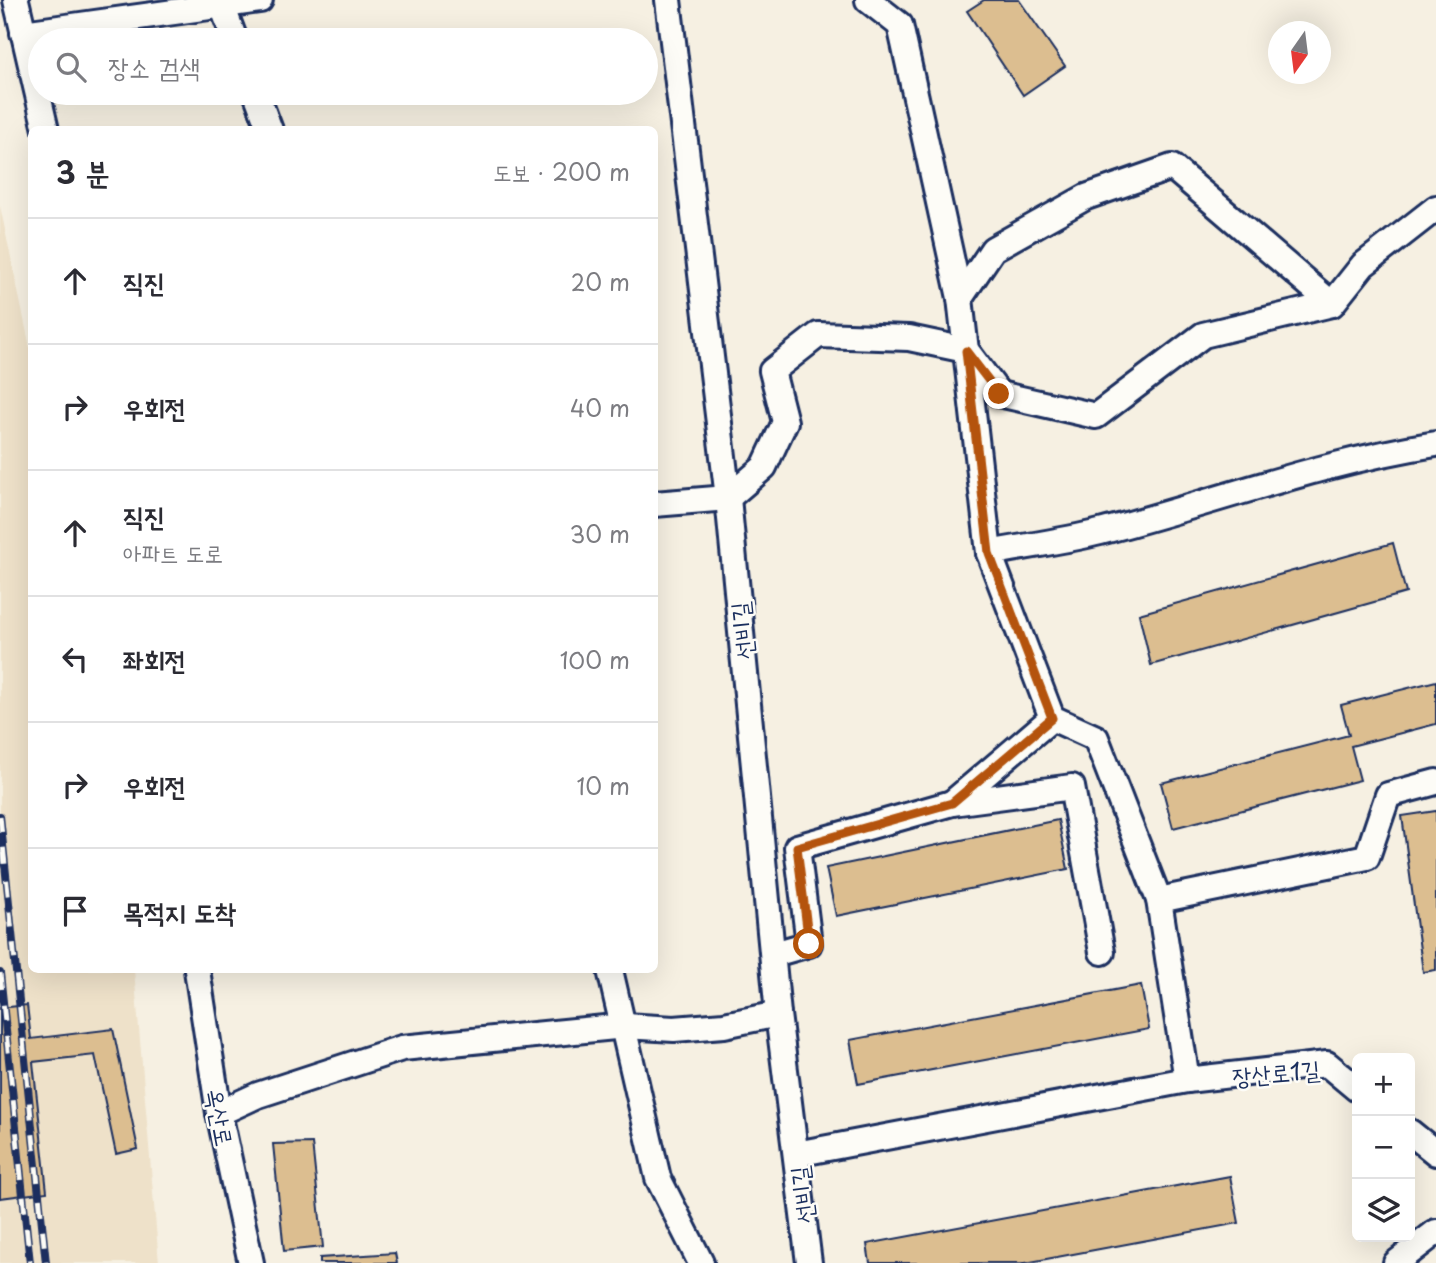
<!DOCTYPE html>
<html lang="ko">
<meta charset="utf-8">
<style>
:root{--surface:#fff;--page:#f7f7f7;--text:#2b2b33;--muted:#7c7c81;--line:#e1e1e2}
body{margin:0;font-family:"Playpen Sans","Poor Story",sans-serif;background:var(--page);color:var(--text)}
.controls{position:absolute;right:21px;bottom:21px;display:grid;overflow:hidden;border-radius:10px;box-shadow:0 7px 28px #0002}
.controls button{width:63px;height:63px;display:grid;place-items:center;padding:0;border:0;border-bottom:2px solid var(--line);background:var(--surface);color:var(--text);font:35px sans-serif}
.compass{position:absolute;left:1268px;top:21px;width:63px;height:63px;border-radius:50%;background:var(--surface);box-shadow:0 7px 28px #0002;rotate:194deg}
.stop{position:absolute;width:21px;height:21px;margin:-16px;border:5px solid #b45309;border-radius:50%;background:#fff}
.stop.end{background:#b45309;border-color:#fff;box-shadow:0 2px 7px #0008}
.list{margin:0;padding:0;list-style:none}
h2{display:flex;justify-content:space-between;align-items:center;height:91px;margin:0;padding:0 28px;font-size:30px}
h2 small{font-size:23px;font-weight:400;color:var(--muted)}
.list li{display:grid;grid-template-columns:46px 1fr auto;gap:21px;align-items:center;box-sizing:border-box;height:126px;padding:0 28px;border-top:2px solid var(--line)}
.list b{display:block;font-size:26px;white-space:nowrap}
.list p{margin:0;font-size:23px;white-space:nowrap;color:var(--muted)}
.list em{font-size:23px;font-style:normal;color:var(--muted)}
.icon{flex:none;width:38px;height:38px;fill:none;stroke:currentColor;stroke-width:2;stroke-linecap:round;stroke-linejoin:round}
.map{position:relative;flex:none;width:1436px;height:1263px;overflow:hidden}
.search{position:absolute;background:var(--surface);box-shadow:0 7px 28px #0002;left:28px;top:28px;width:630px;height:77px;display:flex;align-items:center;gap:18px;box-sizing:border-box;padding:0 24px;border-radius:38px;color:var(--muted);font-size:26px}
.panel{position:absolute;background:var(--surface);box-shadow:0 7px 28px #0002;left:28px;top:126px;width:630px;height:847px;border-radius:10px}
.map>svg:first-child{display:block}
</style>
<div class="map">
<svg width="1436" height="1263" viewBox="0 0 1436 1263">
<rect width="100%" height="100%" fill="#f6f0e2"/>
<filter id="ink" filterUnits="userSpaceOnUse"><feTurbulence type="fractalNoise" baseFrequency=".0143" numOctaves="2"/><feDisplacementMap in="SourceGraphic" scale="14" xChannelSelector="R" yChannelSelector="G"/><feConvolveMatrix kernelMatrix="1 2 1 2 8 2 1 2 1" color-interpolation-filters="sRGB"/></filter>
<g filter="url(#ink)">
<!-- built -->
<polygon fill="#eee1c9" points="0,206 32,357 32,970 134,970 159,1263 0,1263"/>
<!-- building -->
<g fill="#dcbe90" stroke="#1b2f5e" stroke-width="2">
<polygon points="984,0 1019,0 1065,66 1023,95 967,11"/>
<polygon points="1393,543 1406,593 1151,665 1139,614"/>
<polygon points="1436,681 1436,724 1351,746 1360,780 1173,828 1161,783 1349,735 1341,705"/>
<polygon points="1436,811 1436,970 1423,972 1402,816"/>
<polygon points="1058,820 1068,869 836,916 826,868"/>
<polygon points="1141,985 1149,1029 858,1084 850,1040"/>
<polygon points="27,1005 31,1039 113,1029 138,1149 116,1154 95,1055 33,1062 47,1192 0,1198 0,1008"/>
<polygon points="312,1143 323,1247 284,1251 273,1144"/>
<polygon points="1230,1176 1239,1223 1025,1263 870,1263 867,1244"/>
<polygon points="395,1253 397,1263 320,1263 320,1258"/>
</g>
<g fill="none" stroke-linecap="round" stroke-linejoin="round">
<!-- street casing -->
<g stroke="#1b2f5e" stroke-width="30">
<g id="street">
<polyline points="16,0 46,130"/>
<polyline points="220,0 235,40"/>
<polyline points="668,0 728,498 778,1014 809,1263"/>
<polyline points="23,33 260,0"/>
<polyline points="256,93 270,130"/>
<polyline points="960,298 993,249 1086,197 1172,167 1332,304"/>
<polyline points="654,504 728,498 764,467 785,422 772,371 818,335 909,338 966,350 999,394 1096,416 1203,335 1332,304 1363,265 1436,208"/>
<path d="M989 553C1026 546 1064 541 1100 532 1212 503 1321 462 1436 444"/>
<polyline points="952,803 1052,718"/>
<polyline points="1159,900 1367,857 1388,795 1436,782"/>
<polyline points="774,954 809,944 797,847 952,803 1072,787 1102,952"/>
<polyline points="197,970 219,1113 251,1263"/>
<polyline points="610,970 658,1178 701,1263"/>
<polyline points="1187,1080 1327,1064 1357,1089"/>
<polyline points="219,1113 258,1095 402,1048 625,1026 674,1029 724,1025 778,1014"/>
<polyline points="1410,1132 1436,1153"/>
<polyline points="796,1154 1187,1080 1159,900 1096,738 1052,718 989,553 960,298 900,25 868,0"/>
<polyline points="1396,1263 1436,1232"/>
</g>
</g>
<!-- street -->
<use href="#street" stroke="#fdfcf7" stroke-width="24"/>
<!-- rail casing -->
<g stroke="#1b2f5e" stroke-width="8">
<g id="rail">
<polyline points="0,816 46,1263"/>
<polyline points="0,973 30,1263"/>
</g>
</g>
<!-- rail -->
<use href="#rail" stroke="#fdfcf7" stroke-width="5" stroke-dasharray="16" stroke-linecap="butt"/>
</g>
</g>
<g fill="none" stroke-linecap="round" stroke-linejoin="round" filter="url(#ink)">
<!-- route -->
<polyline stroke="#b45309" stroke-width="9" points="809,944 797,847 952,803 1052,718 989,553 966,351 999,394"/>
</g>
<g text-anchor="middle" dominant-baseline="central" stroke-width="5" stroke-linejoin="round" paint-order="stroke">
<!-- street labels -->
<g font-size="24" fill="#1b2f5e" stroke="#fdfcf7">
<text transform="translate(741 631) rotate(-96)">선비길</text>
<text transform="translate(1276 1072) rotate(-5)">장산로1길</text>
<text transform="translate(221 1117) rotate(79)">옥산로</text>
<text transform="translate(801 1195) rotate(-97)">선비길</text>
</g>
</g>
</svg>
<div class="controls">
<button>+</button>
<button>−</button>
<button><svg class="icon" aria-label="layers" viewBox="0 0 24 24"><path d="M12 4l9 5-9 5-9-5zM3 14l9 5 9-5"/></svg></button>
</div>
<svg class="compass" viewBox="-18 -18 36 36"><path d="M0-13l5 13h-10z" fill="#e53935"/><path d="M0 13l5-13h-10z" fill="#7c7c81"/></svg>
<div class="stop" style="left:809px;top:944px"></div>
<div class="stop end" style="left:999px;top:394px"></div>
<div class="search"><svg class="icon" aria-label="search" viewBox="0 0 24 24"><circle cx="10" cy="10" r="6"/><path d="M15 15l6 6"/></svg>장소 검색</div>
<section class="panel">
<h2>3 분<small>도보 · 200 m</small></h2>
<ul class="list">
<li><svg class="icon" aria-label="ahead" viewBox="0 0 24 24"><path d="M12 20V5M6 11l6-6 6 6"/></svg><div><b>직진</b></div><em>20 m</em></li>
<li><svg class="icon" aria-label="right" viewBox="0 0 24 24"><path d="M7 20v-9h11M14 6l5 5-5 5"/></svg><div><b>우회전</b></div><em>40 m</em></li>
<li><svg class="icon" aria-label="ahead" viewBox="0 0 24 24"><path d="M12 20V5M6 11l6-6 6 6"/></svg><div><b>직진</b><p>아파트 도로</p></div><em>30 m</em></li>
<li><svg class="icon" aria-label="left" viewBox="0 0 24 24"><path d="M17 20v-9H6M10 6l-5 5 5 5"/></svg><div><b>좌회전</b></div><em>100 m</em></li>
<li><svg class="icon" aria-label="right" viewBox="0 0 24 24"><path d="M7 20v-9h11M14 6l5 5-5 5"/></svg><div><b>우회전</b></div><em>10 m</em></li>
<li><svg class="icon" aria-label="arrive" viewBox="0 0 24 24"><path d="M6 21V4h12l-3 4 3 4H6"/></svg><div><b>목적지 도착</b></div></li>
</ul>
</section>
</div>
